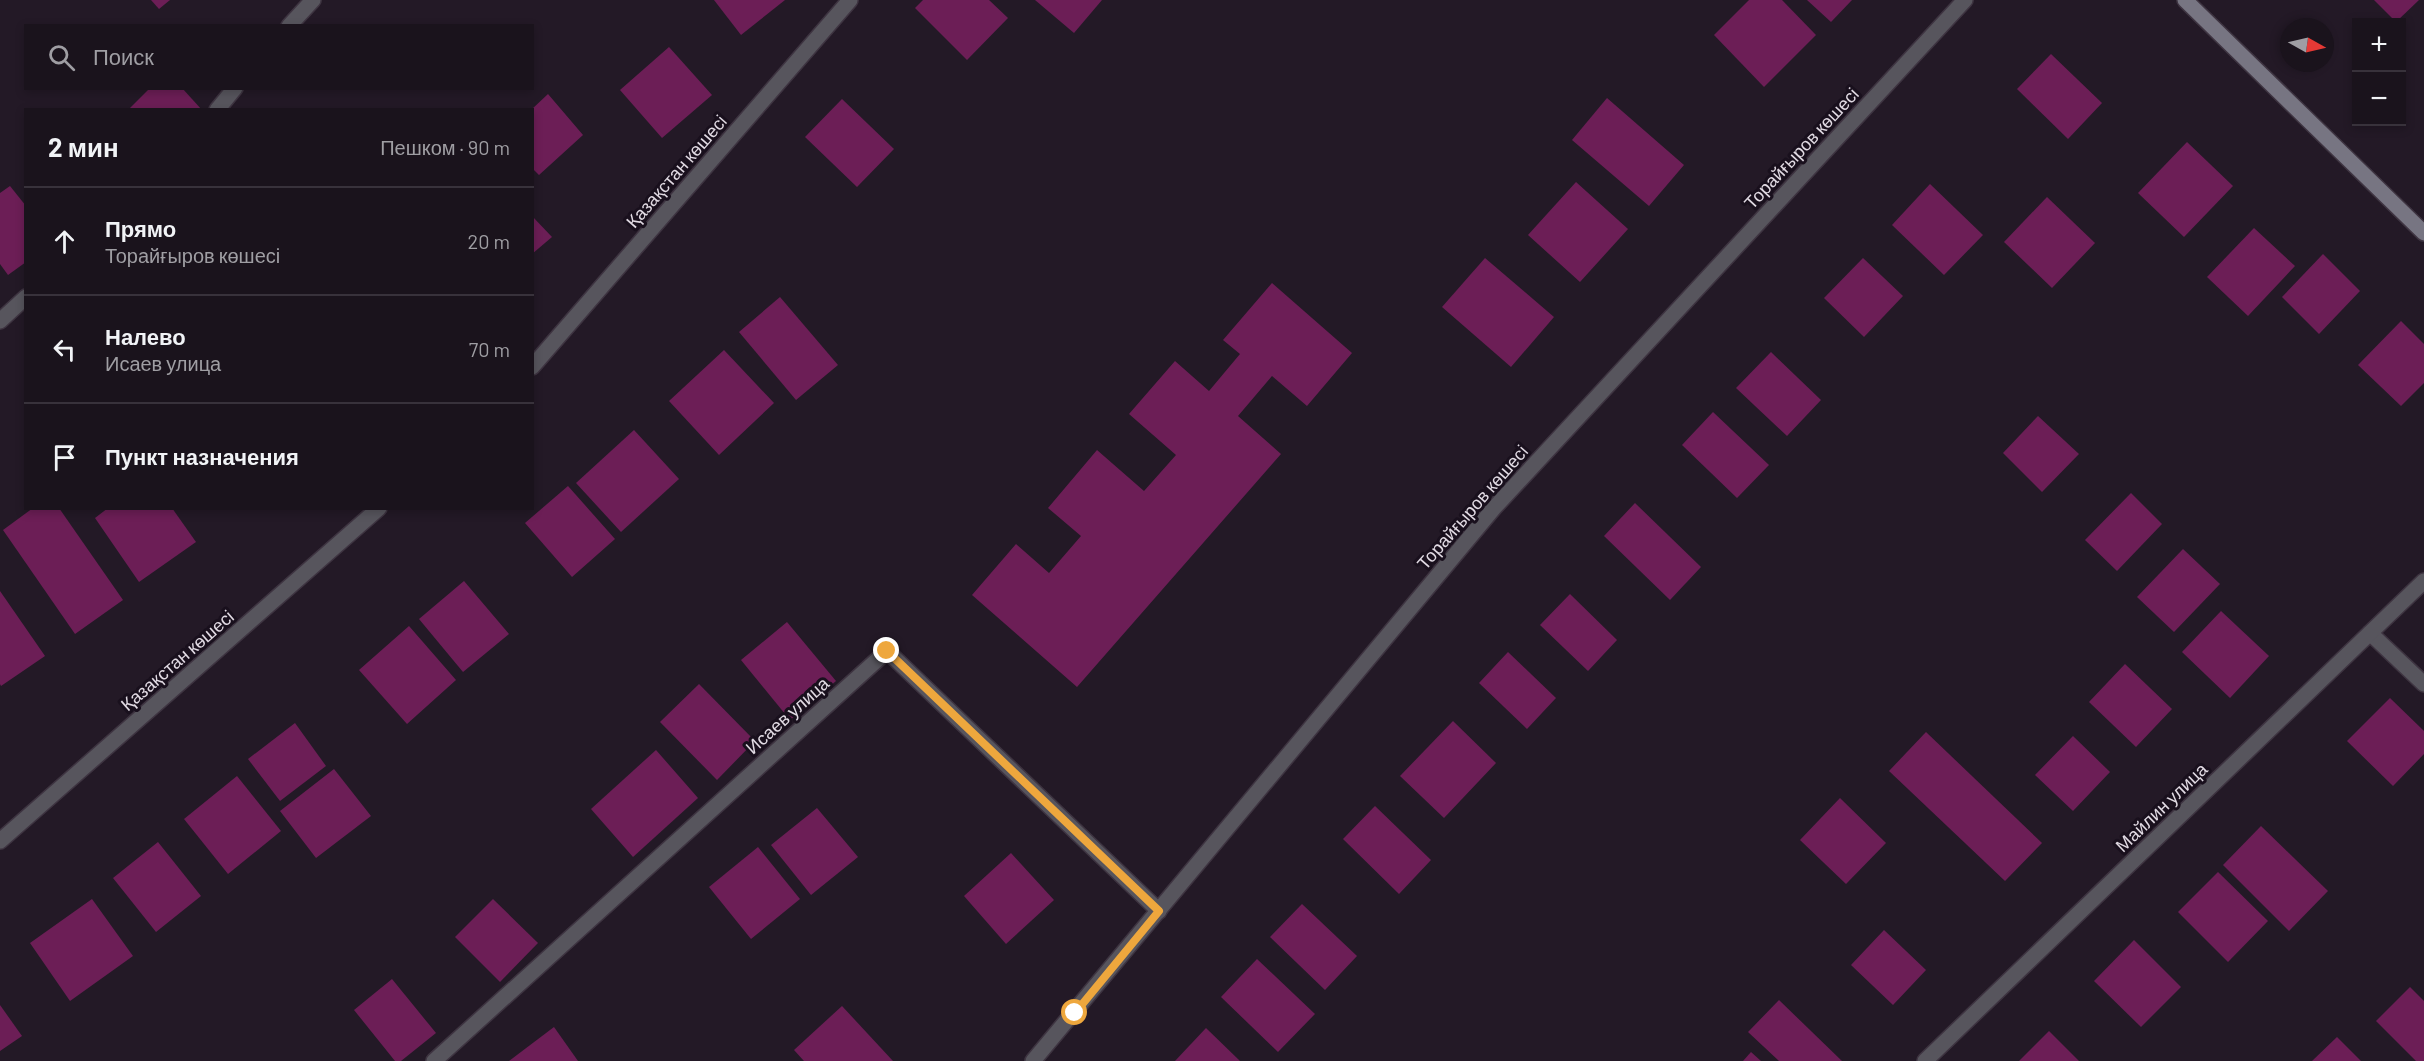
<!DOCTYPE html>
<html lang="ru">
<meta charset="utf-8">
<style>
:root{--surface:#1a131c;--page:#231c25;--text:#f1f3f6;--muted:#9f9ea3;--line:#38323b}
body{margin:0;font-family:Barlow,sans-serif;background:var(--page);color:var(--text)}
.controls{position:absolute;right:18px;top:18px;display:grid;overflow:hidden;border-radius:0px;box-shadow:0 3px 9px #0003}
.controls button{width:54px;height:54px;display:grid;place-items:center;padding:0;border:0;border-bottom:2px solid var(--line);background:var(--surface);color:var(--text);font:30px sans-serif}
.compass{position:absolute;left:2280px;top:18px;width:54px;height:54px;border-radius:50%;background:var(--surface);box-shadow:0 3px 9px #0003;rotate:98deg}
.stop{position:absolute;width:18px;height:18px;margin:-14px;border:4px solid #eea73d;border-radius:50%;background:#fff}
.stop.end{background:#eea73d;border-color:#fff;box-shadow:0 2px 6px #0008}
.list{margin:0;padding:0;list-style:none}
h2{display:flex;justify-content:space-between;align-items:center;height:78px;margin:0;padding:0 24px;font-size:26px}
h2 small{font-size:20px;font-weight:400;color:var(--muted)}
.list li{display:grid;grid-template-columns:39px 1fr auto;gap:18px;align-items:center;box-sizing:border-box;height:108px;padding:0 24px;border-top:2px solid var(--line)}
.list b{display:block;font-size:22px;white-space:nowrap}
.list p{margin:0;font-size:20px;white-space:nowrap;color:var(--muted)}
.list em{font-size:20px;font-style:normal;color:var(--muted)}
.icon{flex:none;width:33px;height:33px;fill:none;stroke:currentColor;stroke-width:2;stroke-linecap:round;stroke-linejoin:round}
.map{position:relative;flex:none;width:2424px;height:1061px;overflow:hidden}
.search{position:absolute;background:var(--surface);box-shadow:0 3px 9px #0003;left:24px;top:24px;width:510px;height:66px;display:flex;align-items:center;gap:15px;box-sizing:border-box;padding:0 21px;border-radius:0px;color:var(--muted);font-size:22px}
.panel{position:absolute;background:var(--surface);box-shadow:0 3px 9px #0003;left:24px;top:108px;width:510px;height:402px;border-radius:0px}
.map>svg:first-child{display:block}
</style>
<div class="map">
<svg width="2424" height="1061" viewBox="0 0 2424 1061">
<rect width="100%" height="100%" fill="#231926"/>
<!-- building -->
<g fill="#6c1e56">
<polygon points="151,0 170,0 159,9"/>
<polygon points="714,0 785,0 741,35"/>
<polygon points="923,0 989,0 1008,18 967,60 915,8"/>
<polygon points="1035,0 1102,0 1074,33"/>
<polygon points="1749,0 1782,0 1816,35 1764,87 1714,35"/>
<polygon points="1807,0 1852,0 1831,22"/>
<polygon points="2374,0 2419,0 2396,22"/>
<polygon points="669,47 712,95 662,138 620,90"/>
<polygon points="2051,54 2102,103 2068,139 2017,89"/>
<polygon points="150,88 182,88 202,110 128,110"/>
<polygon points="548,94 583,135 539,175 532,168 532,110 531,110"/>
<polygon points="1607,98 1684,165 1649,206 1572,140"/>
<polygon points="842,99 894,149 857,187 805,137"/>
<polygon points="2187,142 2233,186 2184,237 2138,193"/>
<polygon points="1576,182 1628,229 1580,282 1528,235"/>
<polygon points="1930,184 1983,235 1944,275 1892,225"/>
<polygon points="10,186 26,206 26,262 8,275 0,264 0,193"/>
<polygon points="2047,197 2095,243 2052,288 2004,242"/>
<polygon points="532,216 552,237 532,254"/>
<polygon points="2254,228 2295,266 2248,316 2207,277"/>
<polygon points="2323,254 2360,291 2319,334 2282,297"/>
<polygon points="1485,258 1554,317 1511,367 1442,307"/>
<polygon points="1863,258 1903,296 1864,337 1824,298"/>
<polygon points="1272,283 1352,353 1307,406 1272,376 1238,416 1281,454 1077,687 972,595 1016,544 1049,573 1081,536 1048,508 1097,450 1144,491 1176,455 1129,414 1175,361 1209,391 1240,354 1223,340"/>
<polygon points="780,297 838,365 796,400 739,332"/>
<polygon points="2401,321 2424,344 2424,383 2401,406 2358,365"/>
<polygon points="724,350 774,403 719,455 669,401"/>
<polygon points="1771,352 1821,400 1787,436 1736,388"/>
<polygon points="1713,412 1769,465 1737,498 1682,445"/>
<polygon points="2038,416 2079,454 2042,492 2003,453"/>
<polygon points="634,430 679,479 621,532 576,483"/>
<polygon points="568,486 615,539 572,577 525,523"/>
<polygon points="2131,493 2162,524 2117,571 2085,540"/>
<polygon points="1635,503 1701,567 1670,600 1604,536"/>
<polygon points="33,508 59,508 123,600 75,634 3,530"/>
<polygon points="108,508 172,508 196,542 139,582 95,518"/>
<polygon points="2183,549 2220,584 2174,632 2137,597"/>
<polygon points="464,581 509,634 463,672 419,619"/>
<polygon points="0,591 45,656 1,686 0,684"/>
<polygon points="1570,594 1617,640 1588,671 1540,625"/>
<polygon points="2221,611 2269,656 2230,698 2182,652"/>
<polygon points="787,622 836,681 790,720 741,660"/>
<polygon points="409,626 456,680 407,724 359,670"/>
<polygon points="1508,652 1556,698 1527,729 1479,683"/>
<polygon points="2125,664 2172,709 2136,747 2089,702"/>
<polygon points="699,684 755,741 717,780 660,722"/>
<polygon points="2390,698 2424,731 2424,754 2393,786 2347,741"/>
<polygon points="1453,721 1496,763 1444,818 1400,776"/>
<polygon points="295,723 326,766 280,801 248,759"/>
<polygon points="1926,732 2042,843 2005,881 1889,771"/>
<polygon points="2073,736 2110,772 2073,811 2035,775"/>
<polygon points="656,750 698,798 633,857 591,809"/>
<polygon points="334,769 371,816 316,858 280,811"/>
<polygon points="237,776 281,831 228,874 184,819"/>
<polygon points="1840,798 1886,843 1846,884 1800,840"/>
<polygon points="1375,806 1431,860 1399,894 1343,839"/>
<polygon points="817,808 858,857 811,895 771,845"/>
<polygon points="2261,826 2328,891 2289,931 2223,865"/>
<polygon points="158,842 201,896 156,932 113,878"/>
<polygon points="758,847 800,899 751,939 709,887"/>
<polygon points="1011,853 1054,900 1006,944 964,896"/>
<polygon points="2218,872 2268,921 2228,962 2178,912"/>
<polygon points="92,899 133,956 70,1001 30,943"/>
<polygon points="493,899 538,943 500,982 455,937"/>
<polygon points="1302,904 1357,956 1325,990 1270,937"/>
<polygon points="1884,930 1926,970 1893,1005 1851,965"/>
<polygon points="2134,940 2181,987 2141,1027 2094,981"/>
<polygon points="1257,959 1315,1014 1278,1052 1221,997"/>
<polygon points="392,979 436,1033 401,1061 395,1061 354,1010"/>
<polygon points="2410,987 2424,1001 2424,1061 2416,1061 2376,1021"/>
<polygon points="1779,1000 1842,1061 1779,1061 1748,1032"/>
<polygon points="0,1005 22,1036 0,1051"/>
<polygon points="842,1006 893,1061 804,1061 794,1050"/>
<polygon points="554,1027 578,1061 509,1061"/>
<polygon points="1206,1028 1240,1061 1175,1061"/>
<polygon points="2049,1031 2079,1061 2019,1061"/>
<polygon points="2337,1037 2361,1061 2312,1061"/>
<polygon points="1751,1052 1761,1061 1743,1061"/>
</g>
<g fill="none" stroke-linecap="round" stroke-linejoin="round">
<!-- minor casing -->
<g stroke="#3e3441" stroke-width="18">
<g id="minor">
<polyline points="289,26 313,0"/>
<polyline points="217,110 235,88"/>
<polyline points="0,321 26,297"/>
<polyline points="532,367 850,0"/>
<polyline points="2370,633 2424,684"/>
<polyline points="0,841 379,508"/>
<polyline points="434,1061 887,651 1159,911"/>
<polyline points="1925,1061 2424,581"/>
</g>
</g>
<!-- tertiary casing -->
<g stroke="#3e3441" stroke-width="18">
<polyline id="tertiary" points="1033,1061 1494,508 1965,0"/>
</g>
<!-- secondary casing -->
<g stroke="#3e3441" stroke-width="18">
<polyline id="secondary" points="2185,0 2424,233"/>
</g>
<!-- minor -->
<use href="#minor" stroke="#57555d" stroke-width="15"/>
<!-- tertiary -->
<use href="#tertiary" stroke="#57555d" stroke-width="15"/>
<!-- secondary -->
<use href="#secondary" stroke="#777582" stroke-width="15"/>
</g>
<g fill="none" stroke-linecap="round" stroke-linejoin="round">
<!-- route -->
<polyline stroke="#eea73d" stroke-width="8" points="887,651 1159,911 1075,1013"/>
</g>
<g text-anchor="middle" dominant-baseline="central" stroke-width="6" stroke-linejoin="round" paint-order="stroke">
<!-- street labels -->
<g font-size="18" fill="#e2dbe4" stroke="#19101d">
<text transform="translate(1801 148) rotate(-47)">Торайғыров көшесі</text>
<text transform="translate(676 171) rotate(-49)">Қазақстан көшесі</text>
<text transform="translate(1472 507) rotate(-49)">Торайғыров көшесі</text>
<text transform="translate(177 660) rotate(-41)">Қазақстан көшесі</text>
<text transform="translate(787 715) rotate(-42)">Исаев улица</text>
<text transform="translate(2161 807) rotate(-44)">Майлин улица</text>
</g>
</g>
</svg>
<div class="controls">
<button>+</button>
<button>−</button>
</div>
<svg class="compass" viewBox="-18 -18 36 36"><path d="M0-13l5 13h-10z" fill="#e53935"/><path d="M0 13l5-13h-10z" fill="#9f9ea3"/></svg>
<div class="stop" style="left:1075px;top:1013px"></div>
<div class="stop end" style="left:887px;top:651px"></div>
<div class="search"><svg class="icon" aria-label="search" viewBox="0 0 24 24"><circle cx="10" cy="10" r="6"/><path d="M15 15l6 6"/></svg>Поиск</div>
<section class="panel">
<h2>2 мин<small>Пешком · 90 m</small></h2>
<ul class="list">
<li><svg class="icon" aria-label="ahead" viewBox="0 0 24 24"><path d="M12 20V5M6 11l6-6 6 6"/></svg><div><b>Прямо</b><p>Торайғыров көшесі</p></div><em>20 m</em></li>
<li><svg class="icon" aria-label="left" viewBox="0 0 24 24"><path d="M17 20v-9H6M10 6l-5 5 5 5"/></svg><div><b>Налево</b><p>Исаев улица</p></div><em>70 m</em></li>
<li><svg class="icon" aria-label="arrive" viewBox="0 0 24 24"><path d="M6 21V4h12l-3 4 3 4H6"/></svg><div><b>Пункт назначения</b></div></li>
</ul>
</section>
</div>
